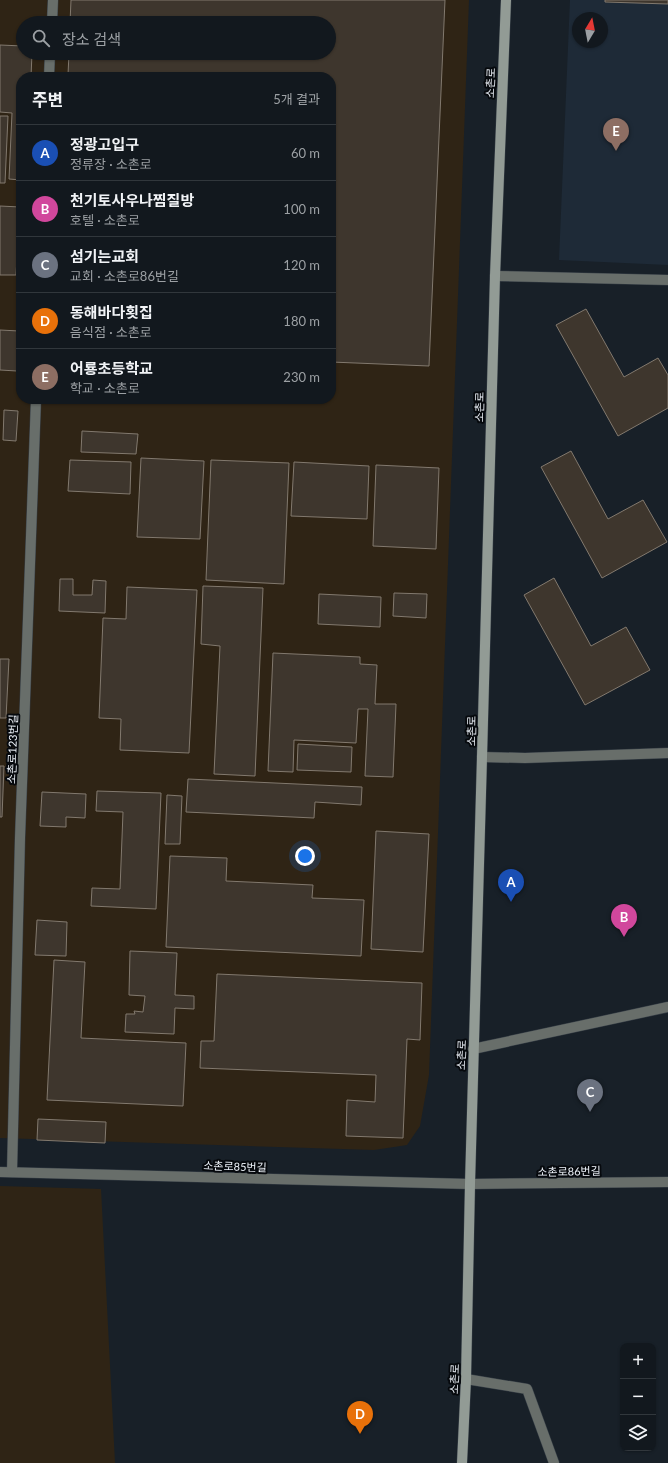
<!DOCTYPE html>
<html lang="ko">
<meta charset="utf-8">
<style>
:root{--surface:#12181e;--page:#1b2127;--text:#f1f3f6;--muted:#9ca0a4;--line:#31373c;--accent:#ea580c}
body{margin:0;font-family:Lato,"Noto Sans KR",sans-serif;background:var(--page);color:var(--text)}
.controls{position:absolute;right:12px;bottom:12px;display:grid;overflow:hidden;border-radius:8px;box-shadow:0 1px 3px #0004}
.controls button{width:36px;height:36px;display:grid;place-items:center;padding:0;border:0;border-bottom:1px solid var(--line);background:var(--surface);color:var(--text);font:20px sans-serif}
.compass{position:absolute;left:572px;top:12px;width:36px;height:36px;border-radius:50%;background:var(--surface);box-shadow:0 1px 3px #0004;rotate:10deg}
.you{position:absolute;left:305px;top:856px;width:14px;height:14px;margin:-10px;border:3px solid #fff;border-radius:50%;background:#1a73e8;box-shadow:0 0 0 6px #1a73e833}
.badge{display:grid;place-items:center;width:26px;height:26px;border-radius:50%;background:var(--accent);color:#fff;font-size:13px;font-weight:700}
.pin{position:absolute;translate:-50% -33px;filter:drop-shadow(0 1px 2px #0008)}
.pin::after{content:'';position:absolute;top:21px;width:14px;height:12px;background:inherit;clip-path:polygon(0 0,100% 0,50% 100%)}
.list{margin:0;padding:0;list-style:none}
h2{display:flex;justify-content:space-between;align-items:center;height:52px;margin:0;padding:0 16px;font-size:17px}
h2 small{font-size:13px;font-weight:400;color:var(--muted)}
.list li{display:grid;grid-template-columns:26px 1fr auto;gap:12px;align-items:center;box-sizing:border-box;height:56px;padding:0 16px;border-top:1px solid var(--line)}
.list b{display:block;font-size:15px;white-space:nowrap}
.list p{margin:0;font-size:13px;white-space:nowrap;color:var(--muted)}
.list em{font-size:13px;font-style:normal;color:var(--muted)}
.icon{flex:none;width:22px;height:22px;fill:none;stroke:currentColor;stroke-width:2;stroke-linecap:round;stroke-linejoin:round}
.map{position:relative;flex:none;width:668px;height:1463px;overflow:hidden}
.search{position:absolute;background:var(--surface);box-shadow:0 1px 3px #0004;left:16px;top:16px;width:320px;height:44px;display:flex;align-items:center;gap:10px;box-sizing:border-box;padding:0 14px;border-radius:22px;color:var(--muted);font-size:15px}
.panel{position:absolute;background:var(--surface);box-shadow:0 1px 3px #0004;left:16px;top:72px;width:320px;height:332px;border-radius:16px}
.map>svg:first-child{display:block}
</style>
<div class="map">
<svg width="668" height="1463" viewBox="0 0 668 1463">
<rect width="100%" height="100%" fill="#182028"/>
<!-- built -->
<path fill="#1e2a37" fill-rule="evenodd" d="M570 0H668V265L559 260ZM578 18H602V42H578Z"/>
<!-- industrial -->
<g fill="#2f2415" fill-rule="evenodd">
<path d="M0 0H469L429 1075 420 1126 407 1145 374 1150 0 1138ZM23 23H329V53H23ZM21 77H331V399H21Z"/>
<polygon points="0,1186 101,1189 115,1463 0,1463"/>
</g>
<!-- building -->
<g fill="#3e362d" stroke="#82796e">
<polygon points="71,0 445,0 429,366 331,362 331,77 114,77 68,75 69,53 329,53 329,23 70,23"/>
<polygon points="605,0 668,0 668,4 605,2"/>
<polygon points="0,45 23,46 23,53 32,53 31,77 21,77 21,180 9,179 12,113 0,112"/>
<polygon points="0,116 8,116 5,183 0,183"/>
<polygon points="0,206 20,207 16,275 0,275"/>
<polygon points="586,309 624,377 658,358 668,375 668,408 618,436 556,325"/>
<polygon points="0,330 19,331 17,371 0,370"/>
<polygon points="4,410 18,411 16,441 3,440"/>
<polygon points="82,431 138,434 136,454 81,452"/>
<polygon points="571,451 608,519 643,500 667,542 602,578 541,467"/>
<polygon points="141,458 204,461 200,539 137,537"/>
<polygon points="70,460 131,462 130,494 68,491"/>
<polygon points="211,460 289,463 284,584 206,580"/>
<polygon points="294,462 369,466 367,519 291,516"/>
<polygon points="376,465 439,468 436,549 373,546"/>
<polygon points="554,578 591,646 626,627 650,670 585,705 524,595"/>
<polygon points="60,579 73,579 73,595 92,595 93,580 106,581 105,613 59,611"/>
<polygon points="203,586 263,588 255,776 214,774 220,646 201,644"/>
<polygon points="127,587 197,590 189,753 120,750 121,719 99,718 103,618 126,619"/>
<polygon points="394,593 427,594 426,618 393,616"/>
<polygon points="319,594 381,597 380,627 318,624"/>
<polygon points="273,653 360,657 360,664 377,665 375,704 396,704 393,777 365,776 368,709 358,709 356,743 294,740 293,772 268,771"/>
<polygon points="0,659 9,659 6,718 0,718"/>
<polygon points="298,744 352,747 351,772 297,770"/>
<polygon points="0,766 4,766 2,817 0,817"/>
<polygon points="188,779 362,787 361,805 315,802 314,818 186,812"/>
<polygon points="97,791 161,793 156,909 91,906 92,888 120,889 123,812 96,811"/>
<polygon points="42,792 86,794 85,818 66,817 66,827 40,826"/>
<polygon points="167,795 182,796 180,844 165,844"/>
<polygon points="376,831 429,834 423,952 371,949"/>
<polygon points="170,856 227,858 226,881 313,885 312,898 364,900 361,956 166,947"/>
<polygon points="37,920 67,922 66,956 35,955"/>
<polygon points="130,951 177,953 175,995 194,996 194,1009 175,1008 174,1034 125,1032 126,1014 135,1014 134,1011 143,1012 145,996 129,995"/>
<polygon points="54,960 85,962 81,1038 186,1043 183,1106 47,1100"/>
<polygon points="217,974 422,983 420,1040 407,1039 403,1138 346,1136 347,1100 375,1102 376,1075 200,1068 201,1041 214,1041"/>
<polygon points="38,1119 106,1122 105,1143 37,1140"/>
</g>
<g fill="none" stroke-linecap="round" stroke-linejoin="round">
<!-- lane casing -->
<g stroke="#363e46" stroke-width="11">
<g id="lane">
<polyline points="495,276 668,280"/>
<polyline points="473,1049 668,1007"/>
<polyline points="466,1379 527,1389 554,1463"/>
</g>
</g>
<!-- street casing -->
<g stroke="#363e46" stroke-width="11">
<g id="street">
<polyline points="52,23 53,0"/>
<polyline points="49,77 50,53"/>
<polyline points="482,757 525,758 668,753"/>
<polyline points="0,1172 470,1184 668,1182"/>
<polyline points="12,1172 20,838 36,399"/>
</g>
</g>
<!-- secondary casing -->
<g stroke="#363e46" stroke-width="11">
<polyline id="secondary" points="462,1463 466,1379 470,1184 482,757 495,276 506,0"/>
</g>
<!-- lane -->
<use href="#lane" stroke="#686e6a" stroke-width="10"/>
<!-- street -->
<use href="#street" stroke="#686e6a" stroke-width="10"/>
<!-- secondary -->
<use href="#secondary" stroke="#929b95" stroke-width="10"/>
</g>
<g text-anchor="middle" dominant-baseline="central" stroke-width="4" stroke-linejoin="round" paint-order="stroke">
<!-- street labels -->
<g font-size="11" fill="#eff4fb" stroke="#06090d">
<text transform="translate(490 83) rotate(-88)">소촌로</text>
<text transform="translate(479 407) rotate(-89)">소촌로</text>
<text transform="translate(471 731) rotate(-89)">소촌로</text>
<text transform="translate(12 749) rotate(-88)">소촌로123번길</text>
<text transform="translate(461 1055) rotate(-88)">소촌로</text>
<text transform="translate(235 1166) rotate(2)">소촌로85번길</text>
<text transform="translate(569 1171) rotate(-1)">소촌로86번길</text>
<text transform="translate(454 1379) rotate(-88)">소촌로</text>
</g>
</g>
</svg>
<div class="controls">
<button>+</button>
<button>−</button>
<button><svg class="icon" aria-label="layers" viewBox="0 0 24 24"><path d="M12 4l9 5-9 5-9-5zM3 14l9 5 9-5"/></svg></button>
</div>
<svg class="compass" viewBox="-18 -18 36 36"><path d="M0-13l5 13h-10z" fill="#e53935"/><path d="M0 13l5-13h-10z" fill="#9ca0a4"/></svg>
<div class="you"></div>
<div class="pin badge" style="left:511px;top:902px;background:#1a4fb4">A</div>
<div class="pin badge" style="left:624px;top:937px;background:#d1479c">B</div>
<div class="pin badge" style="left:590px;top:1112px;background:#6b7280">C</div>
<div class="pin badge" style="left:360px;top:1434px;background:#e8710a">D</div>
<div class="pin badge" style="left:616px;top:151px;background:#8d6e63">E</div>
<div class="search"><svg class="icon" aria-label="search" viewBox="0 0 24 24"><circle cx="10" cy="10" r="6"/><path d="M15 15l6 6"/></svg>장소 검색</div>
<section class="panel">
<h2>주변<small>5개 결과</small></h2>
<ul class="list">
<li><span class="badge" style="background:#1a4fb4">A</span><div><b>정광고입구</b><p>정류장 · 소촌로</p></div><em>60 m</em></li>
<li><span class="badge" style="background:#d1479c">B</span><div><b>천기토사우나찜질방</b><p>호텔 · 소촌로</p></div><em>100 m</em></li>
<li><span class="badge" style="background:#6b7280">C</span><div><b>섬기는교회</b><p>교회 · 소촌로86번길</p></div><em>120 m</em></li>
<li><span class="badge" style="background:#e8710a">D</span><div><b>동해바다횟집</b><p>음식점 · 소촌로</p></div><em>180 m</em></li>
<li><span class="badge" style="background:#8d6e63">E</span><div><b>어룡초등학교</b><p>학교 · 소촌로</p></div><em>230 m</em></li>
</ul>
</section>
</div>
